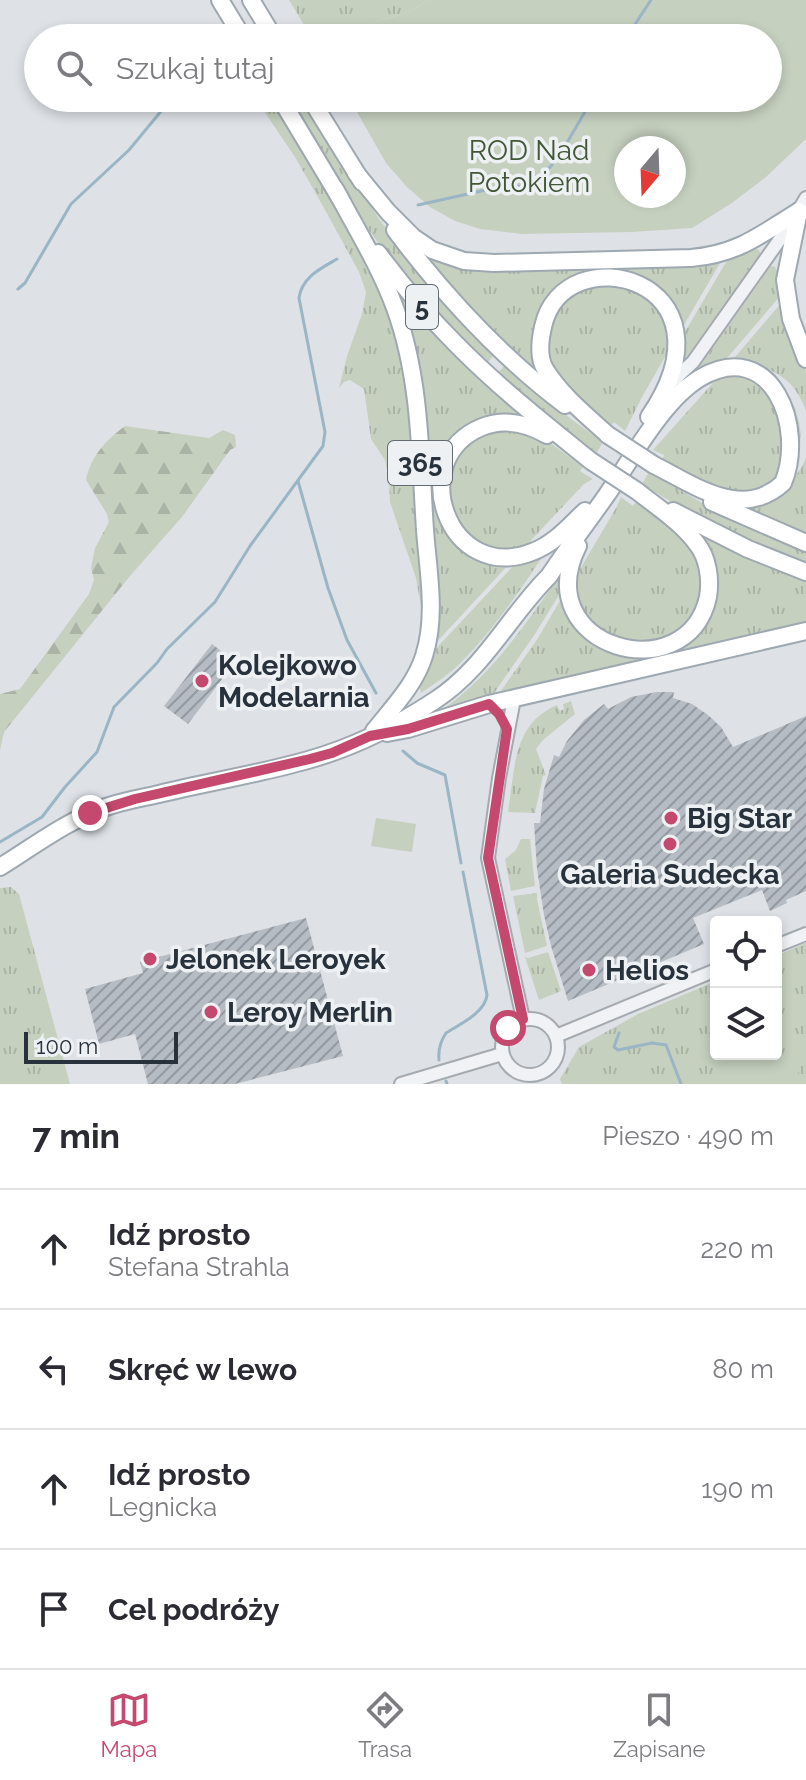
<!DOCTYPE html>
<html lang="pl">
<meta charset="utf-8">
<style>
:root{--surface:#fff;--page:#f2f2f3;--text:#2b2b33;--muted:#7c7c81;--line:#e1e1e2;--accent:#c5496e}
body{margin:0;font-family:Raleway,sans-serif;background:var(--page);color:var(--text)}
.controls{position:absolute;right:24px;bottom:24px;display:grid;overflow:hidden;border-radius:8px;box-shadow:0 4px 12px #0003}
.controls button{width:72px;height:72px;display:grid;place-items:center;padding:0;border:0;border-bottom:2px solid var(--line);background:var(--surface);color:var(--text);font:40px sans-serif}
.compass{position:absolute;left:614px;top:136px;width:72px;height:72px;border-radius:50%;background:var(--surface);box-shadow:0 4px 12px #0003;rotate:199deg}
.scale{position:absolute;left:24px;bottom:20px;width:154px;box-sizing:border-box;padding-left:8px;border:4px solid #28323c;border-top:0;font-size:22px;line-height:28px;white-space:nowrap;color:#28323c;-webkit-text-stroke:6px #edf1f4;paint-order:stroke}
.stop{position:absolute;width:24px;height:24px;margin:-18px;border:6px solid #c5496e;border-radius:50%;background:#fff}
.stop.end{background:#c5496e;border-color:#fff;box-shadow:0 2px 8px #0008}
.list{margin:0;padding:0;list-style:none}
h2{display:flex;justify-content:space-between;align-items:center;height:104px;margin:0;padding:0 32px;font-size:34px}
h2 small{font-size:26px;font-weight:400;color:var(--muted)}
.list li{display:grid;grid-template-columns:52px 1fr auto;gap:24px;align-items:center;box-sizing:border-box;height:120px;padding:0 32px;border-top:2px solid var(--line)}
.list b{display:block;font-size:30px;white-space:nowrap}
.list p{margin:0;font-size:26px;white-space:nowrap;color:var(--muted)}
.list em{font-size:26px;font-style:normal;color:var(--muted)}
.icon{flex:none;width:44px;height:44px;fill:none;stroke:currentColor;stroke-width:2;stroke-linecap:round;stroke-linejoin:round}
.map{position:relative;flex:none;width:806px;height:1084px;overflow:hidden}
.search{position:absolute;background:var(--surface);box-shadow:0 4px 12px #0003;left:24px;right:24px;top:24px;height:88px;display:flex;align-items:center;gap:20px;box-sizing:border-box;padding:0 28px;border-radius:44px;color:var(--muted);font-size:30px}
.sheet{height:584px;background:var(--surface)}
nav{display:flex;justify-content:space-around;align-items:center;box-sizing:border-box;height:112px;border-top:2px solid var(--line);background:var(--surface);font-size:22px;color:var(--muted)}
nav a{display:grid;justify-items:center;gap:4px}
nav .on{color:var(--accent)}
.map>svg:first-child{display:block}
</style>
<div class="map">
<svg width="806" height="1084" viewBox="0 0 806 1084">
<defs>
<pattern id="grass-tufts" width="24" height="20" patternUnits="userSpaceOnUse" patternTransform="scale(2)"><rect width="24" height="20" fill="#c6d0bf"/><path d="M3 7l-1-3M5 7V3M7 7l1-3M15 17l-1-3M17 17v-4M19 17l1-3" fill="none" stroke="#aab3a5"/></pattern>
<pattern id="forest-firs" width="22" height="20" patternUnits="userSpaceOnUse" patternTransform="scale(2)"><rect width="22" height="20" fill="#c6d0bf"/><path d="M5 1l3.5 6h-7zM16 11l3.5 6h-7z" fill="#aab3a5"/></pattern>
<pattern id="building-hatch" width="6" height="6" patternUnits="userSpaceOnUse" patternTransform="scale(2)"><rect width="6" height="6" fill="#b5bcc3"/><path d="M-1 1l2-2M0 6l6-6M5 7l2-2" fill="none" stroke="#9399a0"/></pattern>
</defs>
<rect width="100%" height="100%" fill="#dee2e6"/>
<!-- grass -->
<g fill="url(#grass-tufts)">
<polygon points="289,0 430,0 406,13 321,38 312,38"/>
<polygon points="255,98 274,98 330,192 377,276 391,310 407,370 412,418 426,623 417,662 404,686 386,707 387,700 407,676 415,663 422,626 422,612 416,578 390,502 389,479 385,460 371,439 364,389 350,380 344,382 339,388 347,356 362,314 366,292 359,272 319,199 295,157"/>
<polygon points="286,98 304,98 379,219 410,259 495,354 485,365 458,338 382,249 340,187"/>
<polygon points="419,248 430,254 723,258 681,330 640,279 558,292 538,374 515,355 457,297"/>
<polygon points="752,248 759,250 761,255 685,364 682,364 682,337 729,257"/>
<polygon points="771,266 775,267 780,276 781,295 722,364 694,374"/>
<polygon points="392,283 524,417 453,443 444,525 511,562 434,645 422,418"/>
<polygon points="591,283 629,286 661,308 673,343 642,397 625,431 614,422 611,426 556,382 545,347 556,309"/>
<path d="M782 302 789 330 806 372V411C794 375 765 363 730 363Z"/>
<polygon points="506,364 571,419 603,442 596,454 575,439 496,375"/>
<polygon points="739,372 779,387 788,396 795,408 799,422 801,436 796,458 768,488 729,495 662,460 664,455 653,450 720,375"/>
<polygon points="504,427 545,439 583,467 580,471 593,479 584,484 521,551 489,550 456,526 446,492 456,455 474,437"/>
<polygon points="806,457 806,536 742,509 789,484 802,467"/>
<path d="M649 472 711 508 806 550V565C749 542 694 517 642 484Z"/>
<polygon points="621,497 633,506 636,502 673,524 693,544 704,586 687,625 658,642 613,640 584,617 573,581 616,508"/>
<polygon points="696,531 806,579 806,626 498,695 538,638 564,594 572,614 642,655 706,616"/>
<path d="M543 556C517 595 486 640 452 671 442 679 431 686 421 693L418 681 429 656 517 562Z"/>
<path d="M562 572 564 587 535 634 490 699 442 712V710C493 674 527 622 562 572Z"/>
<path d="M571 701 575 714 543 740 536 749 546 775 543 776 535 813 508 812C515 770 512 724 557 705L560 711 564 709 563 704Z"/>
<polygon points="521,839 530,839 535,886 511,891 505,859 516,850"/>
<polygon points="11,887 19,894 70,1084 0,1084 0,888"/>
<polygon points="537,893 537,899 547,946 525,953 513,896"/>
<polygon points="806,943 806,1084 562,1084 560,1079 579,1047 638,1014 716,981 716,1054 776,1054 776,956"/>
<polygon points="548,952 561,991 539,1000 525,957 528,958"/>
</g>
<!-- forest -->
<path fill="url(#forest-firs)" d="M125 426 209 438 223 430 235 435 236 447 230 450 182 517 130 576 4 732 0 750V694L20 689 89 594 94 580 91 568 95 548 109 522 107 514 86 480C91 456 105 441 125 426Z"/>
<!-- green -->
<g fill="#c6d0bf" fill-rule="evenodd">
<path d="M430 0H806V139L766 177 732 203 692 228 632 232 522 234 480 229 455 221 430 207 407 187 386 163 349 98H768V38H321L406 13ZM674 148V196H626V148Z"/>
<polygon points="376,818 416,824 412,852 371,846"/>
<polygon points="742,1054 762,1054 800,1061 796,1084 736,1084"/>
</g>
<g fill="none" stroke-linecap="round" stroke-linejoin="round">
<!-- stream -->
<g stroke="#9ab5c5" stroke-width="3">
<polyline points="626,38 651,0"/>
<polyline points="418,205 486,190 521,186 540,180 561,153 593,98"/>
<polyline points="18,289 25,283 71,204 129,150 172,98"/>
<polyline points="298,481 328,588 347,640 376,693"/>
<polyline points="403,751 417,763 445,775 461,863"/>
<path d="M0 842 42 817 65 787 97 752 114 707 157 663 167 649 215 602 250 546 323 446 325 432 299 298C302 277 320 269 337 259"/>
<polyline points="619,1033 614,1047 618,1050 652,1043 666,1045 681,1084"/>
<path d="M439 1060C438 1050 440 1042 446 1033 460 1024 485 1013 487 995L463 872"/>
<polyline points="446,1081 447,1084"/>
</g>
</g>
<!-- building -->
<g fill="url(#building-hatch)">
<polygon points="212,644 235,662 188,724 164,706"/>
<polygon points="657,692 674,692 673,698 692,704 708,715 721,727 733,747 806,716 806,891 786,900 787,903 770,911 762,890 693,918 704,944 568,1001 551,946 544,915 537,869 534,823 540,823 544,789 554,755 559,757 567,741 584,720 604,704 608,709 631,697"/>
<polygon points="306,918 343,1056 235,1084 148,1084 135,1034 99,1044 85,989 143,973 140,962"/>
</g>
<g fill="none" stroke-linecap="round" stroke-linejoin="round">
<!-- minor casing -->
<g stroke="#a4aab0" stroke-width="16">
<g id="minor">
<polyline points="668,390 680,374 693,362 790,225 806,198"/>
<polyline points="514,699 499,778 488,858 523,1019"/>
<polyline points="776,946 806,934"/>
<circle cx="530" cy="1047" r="28"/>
<polyline points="556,1036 716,970"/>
<polyline points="401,1084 502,1054"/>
</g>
</g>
<!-- major casing -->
<g stroke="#9ea8b1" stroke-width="20">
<g id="major">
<polyline points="220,0 243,38"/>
<polyline points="251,0 274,38"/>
<polyline points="280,98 340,198"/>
<polyline points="310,98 362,182"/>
<path d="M356 173 388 212 413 237 432 250 464 261 494 263 691 258C738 254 760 235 799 211"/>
<path d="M335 189C356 228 380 267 395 308 421 379 420 456 425 530 428 571 437 616 424 656 415 685 392 708 374 731"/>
<polyline points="799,211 785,280 791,319 806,359"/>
<path d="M395 230C444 295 500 356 565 405"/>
<path d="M378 253C402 285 427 315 455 343 497 386 544 423 591 461"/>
<path d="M547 435C526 423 505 418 482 427 404 459 448 585 532 552 554 544 569 526 585 511"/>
<path d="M608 435C586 415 561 395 545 369 538 357 540 340 543 327 563 233 744 278 649 417"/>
<polyline points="712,502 806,543"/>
<polyline points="673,511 748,549 806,572"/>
<path d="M578 546C527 648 687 692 708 597 711 579 708 558 697 544 682 523 657 507 637 491"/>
<polyline points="387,733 408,729 489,704 806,631"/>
<path d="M0 867C34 846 68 820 106 807 123 801 141 798 159 794 208 782 259 774 308 760 351 748 396 726 434 701 484 669 509 616 549 576 567 549 587 523 606 496 631 460 662 401 700 378 772 336 806 428 783 483 769 496 751 502 732 499 705 495 678 477 654 465"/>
</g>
</g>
<!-- minor -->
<use href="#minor" stroke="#f0f2f5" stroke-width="12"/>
<!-- major -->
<use href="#major" stroke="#fff" stroke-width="16"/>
<!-- major-bridge casing -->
<g stroke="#9ea8b1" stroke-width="20" stroke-linecap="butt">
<g id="major-bridge">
<polyline points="608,435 654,465"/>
<polyline points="591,461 637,491"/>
</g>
</g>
<!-- major-bridge -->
<use href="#major-bridge" stroke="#fff" stroke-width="16"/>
</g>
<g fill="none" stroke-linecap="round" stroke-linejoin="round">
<!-- route -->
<polyline stroke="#c5496e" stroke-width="10" points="90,813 135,799 310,759 332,753 370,736 408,729 489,704 499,714 507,729 488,858 523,1019 508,1028"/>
</g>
<!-- markers -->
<g fill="#c5496e" stroke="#edf1f4" stroke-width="3">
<circle cx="202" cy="681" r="8"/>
<circle cx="671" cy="818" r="8"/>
<circle cx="670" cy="844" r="8"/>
<circle cx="150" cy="959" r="8"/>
<circle cx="589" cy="970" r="8"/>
<circle cx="211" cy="1012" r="8"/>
</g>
<g text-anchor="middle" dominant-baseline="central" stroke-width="7" stroke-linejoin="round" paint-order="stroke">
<!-- shield labels -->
<g fill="#edf1f4" stroke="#636b73" stroke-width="2">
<rect x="406" y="285" width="32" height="44" rx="6"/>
<rect x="388" y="441" width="64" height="44" rx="6"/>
</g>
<g font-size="26" font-weight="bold" fill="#28323c">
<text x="422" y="307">5</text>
<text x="420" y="463">365</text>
</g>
<!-- park labels -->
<g font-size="28" fill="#415736" stroke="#edf1f4">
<text x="529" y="150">ROD Nad<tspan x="529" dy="32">Potokiem</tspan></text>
</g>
<!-- poi labels -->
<g font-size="28" font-weight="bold" fill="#28323c" stroke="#edf1f4" text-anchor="start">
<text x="218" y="665">Kolejkowo<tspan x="218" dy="32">Modelarnia</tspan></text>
<text x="687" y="818">Big Star</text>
<text x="670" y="874" text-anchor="middle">Galeria Sudecka</text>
<text x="166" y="959">Jelonek Leroyek</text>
<text x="605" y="970">Helios</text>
<text x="227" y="1012">Leroy Merlin</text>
</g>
</g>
</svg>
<div class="controls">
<button><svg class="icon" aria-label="locate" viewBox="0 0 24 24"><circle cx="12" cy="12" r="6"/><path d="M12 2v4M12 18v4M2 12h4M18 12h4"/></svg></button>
<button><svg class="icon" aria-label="layers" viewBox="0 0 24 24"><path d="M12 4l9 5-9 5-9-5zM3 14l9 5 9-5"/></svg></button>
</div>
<svg class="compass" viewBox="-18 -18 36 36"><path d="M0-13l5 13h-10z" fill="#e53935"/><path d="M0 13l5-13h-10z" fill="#7c7c81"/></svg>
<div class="scale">100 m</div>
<div class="stop" style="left:508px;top:1028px"></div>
<div class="stop end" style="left:90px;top:813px"></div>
<div class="search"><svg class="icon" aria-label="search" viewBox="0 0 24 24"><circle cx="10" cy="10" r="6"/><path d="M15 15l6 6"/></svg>Szukaj tutaj</div>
</div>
<section class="sheet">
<h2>7 min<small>Pieszo · 490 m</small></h2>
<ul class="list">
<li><svg class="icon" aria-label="ahead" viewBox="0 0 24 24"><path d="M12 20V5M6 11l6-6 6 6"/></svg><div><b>Idź prosto</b><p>Stefana Strahla</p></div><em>220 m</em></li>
<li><svg class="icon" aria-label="left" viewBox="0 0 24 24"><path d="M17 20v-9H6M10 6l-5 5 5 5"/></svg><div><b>Skręć w lewo</b></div><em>80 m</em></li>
<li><svg class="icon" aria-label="ahead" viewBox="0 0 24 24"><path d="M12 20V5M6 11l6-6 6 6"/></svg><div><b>Idź prosto</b><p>Legnicka</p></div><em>190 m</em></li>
<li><svg class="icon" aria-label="arrive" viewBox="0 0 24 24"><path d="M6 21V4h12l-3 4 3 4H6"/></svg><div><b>Cel podróży</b></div></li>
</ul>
</section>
<nav>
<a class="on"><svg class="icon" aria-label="map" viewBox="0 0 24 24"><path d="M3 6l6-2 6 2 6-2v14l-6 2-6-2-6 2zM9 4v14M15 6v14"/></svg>Mapa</a>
<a><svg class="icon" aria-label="directions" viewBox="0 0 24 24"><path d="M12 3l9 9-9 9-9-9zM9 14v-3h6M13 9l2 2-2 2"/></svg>Trasa</a>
<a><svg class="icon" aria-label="saved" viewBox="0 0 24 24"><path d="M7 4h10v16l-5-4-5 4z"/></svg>Zapisane</a>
</nav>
